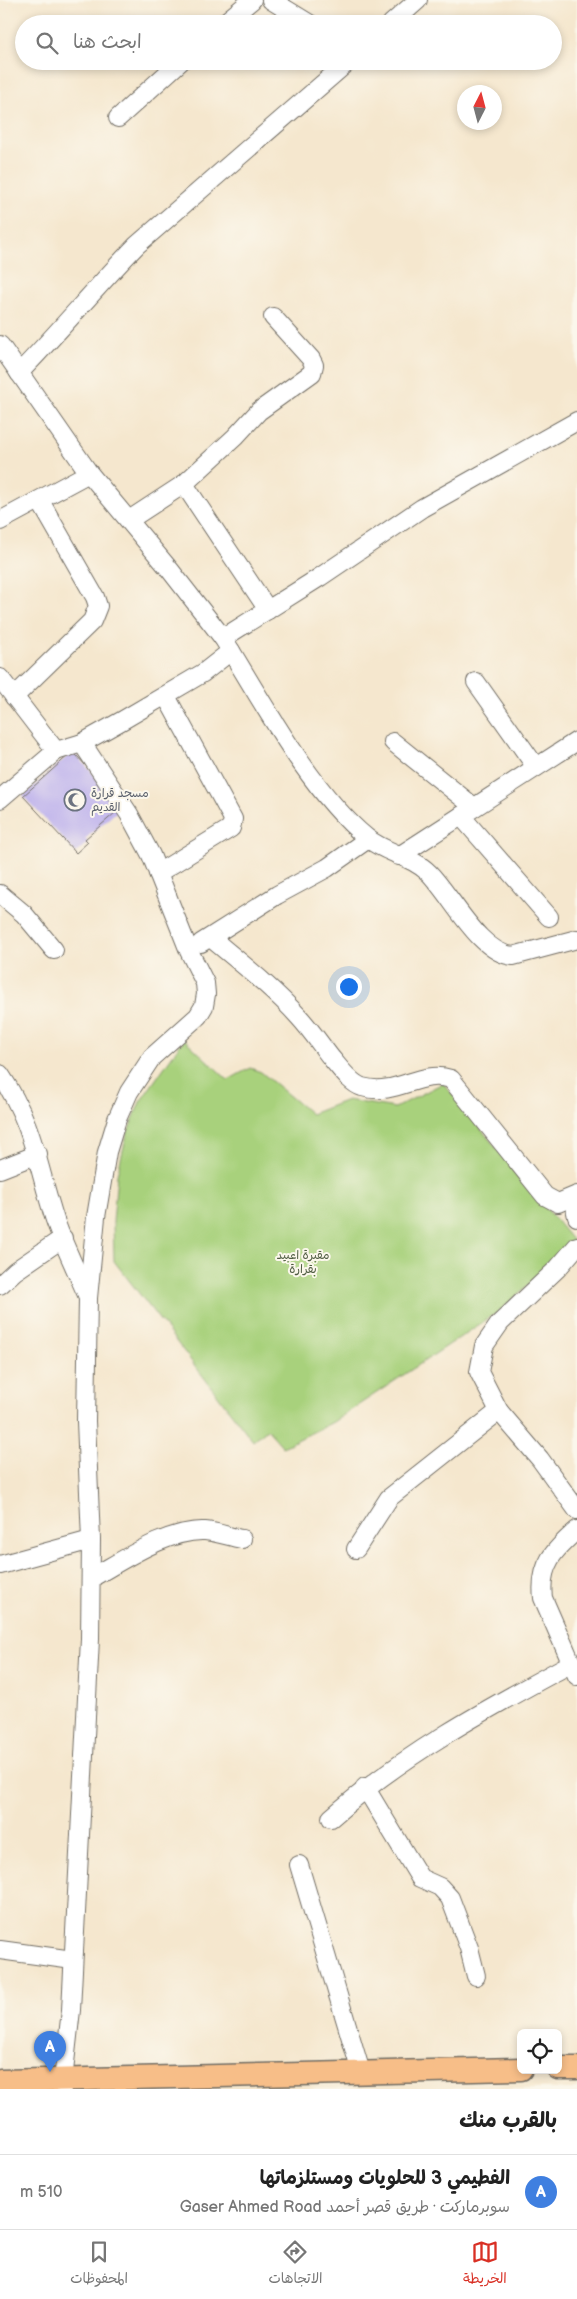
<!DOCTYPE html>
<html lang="ar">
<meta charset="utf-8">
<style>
:root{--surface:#fff;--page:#f6f6f6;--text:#222;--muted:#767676;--line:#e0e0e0;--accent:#d93025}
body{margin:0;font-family:"Balsamiq Sans","Playpen Sans Arabic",sans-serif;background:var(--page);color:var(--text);direction:rtl}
.controls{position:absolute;right:15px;bottom:15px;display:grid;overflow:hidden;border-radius:8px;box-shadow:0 2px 8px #0003}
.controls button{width:45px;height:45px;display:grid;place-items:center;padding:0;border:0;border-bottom:1px solid var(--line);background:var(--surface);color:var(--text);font:25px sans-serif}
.compass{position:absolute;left:457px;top:85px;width:45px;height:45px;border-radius:50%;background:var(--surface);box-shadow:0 2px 8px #0003;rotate:6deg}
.you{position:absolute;left:348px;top:986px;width:18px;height:18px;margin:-12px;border:4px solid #fff;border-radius:50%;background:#1a73e8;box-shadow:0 0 0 8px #1a73e833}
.badge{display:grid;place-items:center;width:32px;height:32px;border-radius:50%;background:var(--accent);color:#fff;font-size:16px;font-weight:700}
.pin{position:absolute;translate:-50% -41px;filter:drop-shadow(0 1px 2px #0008)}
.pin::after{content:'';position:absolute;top:26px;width:18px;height:15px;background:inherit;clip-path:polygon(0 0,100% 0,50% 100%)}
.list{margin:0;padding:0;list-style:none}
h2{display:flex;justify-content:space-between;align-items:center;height:65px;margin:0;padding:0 20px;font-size:21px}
h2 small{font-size:16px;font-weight:400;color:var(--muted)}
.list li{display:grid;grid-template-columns:32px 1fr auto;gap:15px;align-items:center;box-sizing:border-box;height:75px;padding:0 20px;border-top:1px solid var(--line)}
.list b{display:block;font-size:19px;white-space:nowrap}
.list p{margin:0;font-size:16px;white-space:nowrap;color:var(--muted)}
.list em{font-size:16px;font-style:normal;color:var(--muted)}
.icon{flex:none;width:28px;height:28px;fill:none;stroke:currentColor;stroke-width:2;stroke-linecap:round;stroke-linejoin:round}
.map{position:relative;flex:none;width:577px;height:2089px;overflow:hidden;direction:ltr}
.search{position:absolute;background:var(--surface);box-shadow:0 2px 8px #0003;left:15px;right:15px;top:15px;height:55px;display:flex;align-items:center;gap:12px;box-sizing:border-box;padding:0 18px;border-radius:28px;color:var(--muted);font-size:19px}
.sheet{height:140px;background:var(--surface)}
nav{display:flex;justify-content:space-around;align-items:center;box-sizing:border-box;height:70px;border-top:1px solid var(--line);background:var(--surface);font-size:14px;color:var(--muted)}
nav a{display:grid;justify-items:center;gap:2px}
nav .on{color:var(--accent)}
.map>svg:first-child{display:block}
</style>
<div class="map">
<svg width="577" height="2089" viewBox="0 0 577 2089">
<rect width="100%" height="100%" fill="#fbf7ec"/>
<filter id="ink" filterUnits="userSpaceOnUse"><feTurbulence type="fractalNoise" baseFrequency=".02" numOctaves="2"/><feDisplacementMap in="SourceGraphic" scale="10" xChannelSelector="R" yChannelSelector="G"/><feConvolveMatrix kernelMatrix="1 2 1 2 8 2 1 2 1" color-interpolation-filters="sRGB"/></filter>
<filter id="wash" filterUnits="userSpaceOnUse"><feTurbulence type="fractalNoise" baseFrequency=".0096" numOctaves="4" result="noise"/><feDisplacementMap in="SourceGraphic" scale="20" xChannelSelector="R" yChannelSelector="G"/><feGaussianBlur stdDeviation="1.12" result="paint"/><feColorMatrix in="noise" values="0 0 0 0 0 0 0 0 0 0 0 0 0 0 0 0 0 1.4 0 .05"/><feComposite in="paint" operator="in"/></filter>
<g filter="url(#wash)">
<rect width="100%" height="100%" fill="#f5e7ce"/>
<!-- green -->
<polygon fill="#a8d17c" stroke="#6a7e54" points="184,1039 228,1080 250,1068 261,1072 311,1114 347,1100 395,1108 443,1083 574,1242 501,1310 333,1422 283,1447 267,1429 253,1441 114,1261 113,1222 117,1175 127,1134 140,1102"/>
<g id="blocks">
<!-- building -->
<polygon fill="#b0a3ec" points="70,754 76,755 123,806 85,839 88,842 76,853 23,796"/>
</g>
</g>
<g filter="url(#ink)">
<use href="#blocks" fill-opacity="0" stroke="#726d64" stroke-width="1"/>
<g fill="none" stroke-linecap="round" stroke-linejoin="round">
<!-- minor casing -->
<g stroke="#726d64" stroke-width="20">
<g id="minor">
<polyline points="271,0 310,24"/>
<polyline points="223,24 252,0"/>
<polyline points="391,24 418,0"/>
<polyline points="118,118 181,61"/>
<polyline points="0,345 89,473 170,570 223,638 320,577 422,508 577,421"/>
<path d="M19 373C60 331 97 286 137 245L349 61"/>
<polyline points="184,484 268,610"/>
<polyline points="129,520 184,484 235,437 259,411 312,373 314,365 311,359 273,317"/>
<polyline points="0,521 89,473"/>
<path d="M223 638C262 701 310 791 367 838 385 853 412 856 429 873 452 896 479 953 513 956L577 939"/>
<polyline points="0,678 56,751"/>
<polyline points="476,682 536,767"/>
<polyline points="14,697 92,621 98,606 95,597 40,501"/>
<polyline points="393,742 474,807"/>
<polyline points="0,799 56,751 82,743 123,720 203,673 231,651"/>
<polyline points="461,816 549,917"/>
<polyline points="399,856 577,741"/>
<polyline points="158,873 231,828 233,819 166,696"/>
<polyline points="0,894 24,914 54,950"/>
<path d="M211 938C241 963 273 988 299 1017 311 1030 321 1045 332 1059 340 1068 350 1083 362 1087 397 1097 420 1069 451 1079L545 1196 558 1203 577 1195"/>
<polyline points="201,943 277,895 327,868 368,839"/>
<path d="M0 1074C34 1124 37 1165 55 1220 64 1246 77 1272 88 1297"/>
<polyline points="0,1169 38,1154"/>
<polyline points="573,1198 577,1217"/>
<polyline points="577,1246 558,1268 500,1323 484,1346 479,1372 499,1411 540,1459 577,1510"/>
<polyline points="0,1285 15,1271 63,1238"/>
<path d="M577 1530C554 1550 539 1565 543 1598L577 1676"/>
<polyline points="356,1549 389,1498 499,1411"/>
<polyline points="0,1565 91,1540"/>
<path d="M91 1578C122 1561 168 1529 205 1531 217 1532 230 1537 242 1539"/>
<polyline points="365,1787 420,1878 440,1887 450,1898 469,1948 476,1976"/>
<path d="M331 1818C402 1755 488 1708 572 1663"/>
<polyline points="299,1865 361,2072"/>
<polyline points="0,1950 73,1960"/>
<polyline points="62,2089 71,2010 90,1639 91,1540 86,1421 88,1298 96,1217 107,1152 117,1119 129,1092 152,1057 198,1016 204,1006 206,994 205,983 189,951 151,855 129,814 82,743"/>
</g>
</g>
<!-- major casing -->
<g stroke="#726d64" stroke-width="25">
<g id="major">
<polyline points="558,2068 577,2068"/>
<polyline points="0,2081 521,2069"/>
</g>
</g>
<!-- minor -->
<use href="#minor" stroke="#fff" stroke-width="18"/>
<!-- major -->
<use href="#major" stroke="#f7be88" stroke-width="22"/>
</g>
</g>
<!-- icons -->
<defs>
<g id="mosque-ring" transform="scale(1.125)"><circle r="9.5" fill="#fbf7ec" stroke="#6b7280" stroke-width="1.5"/><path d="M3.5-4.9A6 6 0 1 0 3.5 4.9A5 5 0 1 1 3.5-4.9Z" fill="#6b7280"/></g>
</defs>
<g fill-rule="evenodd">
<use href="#mosque-ring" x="75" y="800"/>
</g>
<g text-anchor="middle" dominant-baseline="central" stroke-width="4" stroke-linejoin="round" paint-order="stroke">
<!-- worship labels -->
<g font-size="12" fill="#5b616d" stroke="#fbf7ec" text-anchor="start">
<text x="91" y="793">مسجد قرارة<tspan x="91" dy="14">القديم</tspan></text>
</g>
<!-- park labels -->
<g font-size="12" fill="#505d43" stroke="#fbf7ec">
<text x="303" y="1255">مقبرة اعبيد<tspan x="303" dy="14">بقرارة</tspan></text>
</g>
</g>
</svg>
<div class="controls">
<button><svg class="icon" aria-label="locate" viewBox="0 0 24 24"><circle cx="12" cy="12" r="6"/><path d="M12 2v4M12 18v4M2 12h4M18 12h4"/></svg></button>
</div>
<svg class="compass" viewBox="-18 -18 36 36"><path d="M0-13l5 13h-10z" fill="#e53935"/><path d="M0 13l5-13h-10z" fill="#767676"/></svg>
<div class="you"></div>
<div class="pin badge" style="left:50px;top:2072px;background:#3f7fe0">A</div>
<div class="search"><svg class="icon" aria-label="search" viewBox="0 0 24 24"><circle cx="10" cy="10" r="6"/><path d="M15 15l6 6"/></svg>ابحث هنا</div>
</div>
<section class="sheet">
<h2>بالقرب منك<small></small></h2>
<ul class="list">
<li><span class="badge" style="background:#3f7fe0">A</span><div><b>الفطيمي 3 للحلويات ومستلزماتها</b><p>سوبرماركت · طريق قصر أحمد Gaser Ahmed Road</p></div><em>510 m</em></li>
</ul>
</section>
<nav>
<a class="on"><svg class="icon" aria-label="map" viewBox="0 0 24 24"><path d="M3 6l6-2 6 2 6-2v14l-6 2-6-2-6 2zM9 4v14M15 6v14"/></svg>الخريطة</a>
<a><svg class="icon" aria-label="directions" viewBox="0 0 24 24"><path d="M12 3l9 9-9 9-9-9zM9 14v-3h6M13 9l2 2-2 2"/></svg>الاتجاهات</a>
<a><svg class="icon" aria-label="saved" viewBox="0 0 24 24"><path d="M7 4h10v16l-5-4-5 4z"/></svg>المحفوظات</a>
</nav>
